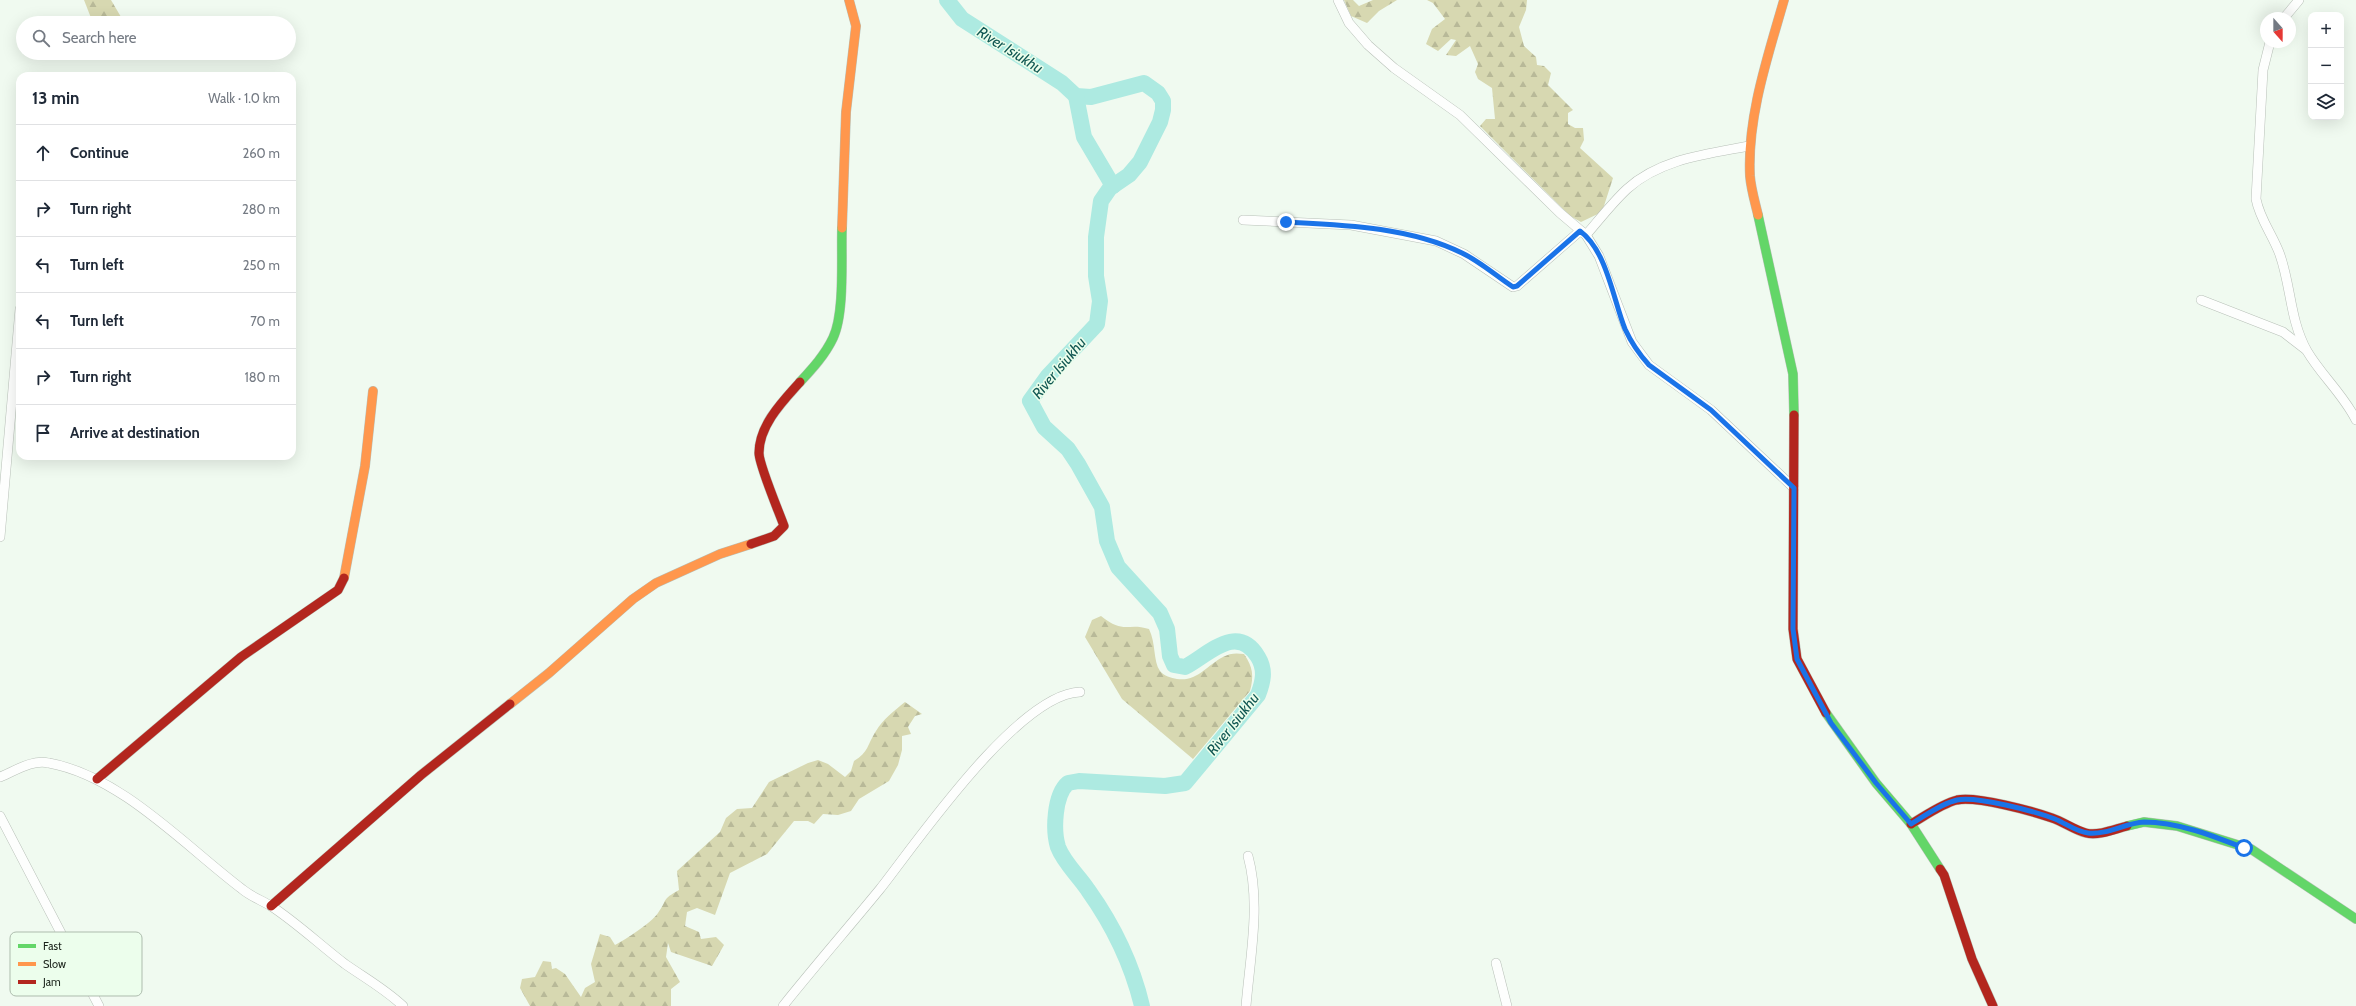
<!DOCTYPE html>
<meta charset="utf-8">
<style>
:root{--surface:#fff;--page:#f2f2f3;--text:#1f2937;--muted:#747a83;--line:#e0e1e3}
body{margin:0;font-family:Cabin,sans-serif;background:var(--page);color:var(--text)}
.controls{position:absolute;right:12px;top:12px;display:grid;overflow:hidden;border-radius:8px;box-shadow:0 4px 16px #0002}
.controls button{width:36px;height:36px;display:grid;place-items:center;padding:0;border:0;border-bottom:1px solid var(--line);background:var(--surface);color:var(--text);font:20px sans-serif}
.compass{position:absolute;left:2260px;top:12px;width:36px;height:36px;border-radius:50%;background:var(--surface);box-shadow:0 4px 16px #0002;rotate:159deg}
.stop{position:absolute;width:12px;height:12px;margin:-9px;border:3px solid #1a73e8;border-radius:50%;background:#fff}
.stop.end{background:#1a73e8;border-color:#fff;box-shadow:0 1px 4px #0008}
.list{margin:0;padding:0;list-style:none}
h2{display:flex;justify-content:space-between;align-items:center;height:52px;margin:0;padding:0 16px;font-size:17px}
h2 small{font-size:13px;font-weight:400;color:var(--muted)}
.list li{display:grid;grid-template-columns:26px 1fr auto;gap:12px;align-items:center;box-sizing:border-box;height:56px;padding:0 16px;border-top:1px solid var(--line)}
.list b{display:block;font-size:15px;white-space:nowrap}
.list em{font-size:13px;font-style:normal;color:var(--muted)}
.icon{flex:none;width:22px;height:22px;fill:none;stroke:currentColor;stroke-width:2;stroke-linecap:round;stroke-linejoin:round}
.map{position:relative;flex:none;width:2356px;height:1006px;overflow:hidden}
.search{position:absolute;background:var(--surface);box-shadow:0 4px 16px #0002;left:16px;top:16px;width:280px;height:44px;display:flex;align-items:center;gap:10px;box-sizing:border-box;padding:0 14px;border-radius:22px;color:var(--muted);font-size:15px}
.panel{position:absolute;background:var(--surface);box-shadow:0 4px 16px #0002;left:16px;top:72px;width:280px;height:388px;border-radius:12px}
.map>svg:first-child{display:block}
</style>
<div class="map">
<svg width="2356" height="1006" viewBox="0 0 2356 1006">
<defs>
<pattern id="forest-firs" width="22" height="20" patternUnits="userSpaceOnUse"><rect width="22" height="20" fill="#d7d8b1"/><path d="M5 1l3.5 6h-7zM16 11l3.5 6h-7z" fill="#b8b998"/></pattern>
</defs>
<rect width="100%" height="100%" fill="#f0faf0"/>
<!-- forest -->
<g fill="url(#forest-firs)">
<polygon points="84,0 111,0 121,17 120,23 93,23"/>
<polygon points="1344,0 1353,0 1359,6 1373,0 1397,0 1379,11 1367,23 1351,16"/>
<polygon points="1427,0 1527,0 1526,10 1519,27 1524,46 1536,57 1537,65 1544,66 1551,73 1548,85 1573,110 1568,113 1568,124 1575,128 1583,128 1584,140 1580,148 1613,178 1602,212 1581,222 1570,216 1480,126 1486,119 1495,119 1492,88 1478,79 1475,72 1478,64 1470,46 1456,56 1446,55 1456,40 1451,39 1438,51 1426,44 1432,29 1445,19 1433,3"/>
<path d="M1101 616C1125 635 1127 622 1149 629 1156 643 1153 661 1160 671 1164 676 1171 678 1177 679 1197 682 1206 666 1223 657 1230 653 1236 653 1244 654 1253 667 1254 676 1250 691L1193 759 1122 699 1085 637 1092 620Z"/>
<path d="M905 702 922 714 915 716 908 727 911 734 902 736V750L898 765 889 781 859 799 851 811 838 815 823 814 814 824 808 821H794L767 854 730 873 715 915 697 908 687 912 685 926 699 932 701 939 716 937 724 945 712 966 671 952 668 943 666 957 680 982 671 989V1006H530L520 988 522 979 535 977 543 961 551 962 552 969 556 968 565 974 581 997 585 988 595 982 591 964 600 934 610 937 615 945C626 939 651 923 658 913 668 899 661 900 679 890L677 871 720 832 726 818 737 809 752 808 769 782 808 763 818 760 828 764 845 777 851 771 854 761C869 752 867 745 876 731 883 719 894 711 905 702Z"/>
</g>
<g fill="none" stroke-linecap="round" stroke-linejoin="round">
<!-- river -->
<g stroke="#adeae1" stroke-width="16">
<path d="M947 0 962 19 1062 83 1076 96 1091 97 1144 83 1158 93 1163 101V110L1160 122 1140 162 1129 175 1110 188 1101 201 1096 237V276L1100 301 1097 324 1048 376 1030 401 1044 427 1068 449 1078 464 1102 507 1107 541 1118 567 1160 613 1167 629 1170 656 1174 665 1185 667C1208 655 1237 622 1258 657 1266 670 1263 682 1258 695L1185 783 1165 786 1079 781 1068 783C1054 795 1053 831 1058 847 1064 863 1079 876 1088 890 1113 925 1132 964 1142 1006"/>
<polyline points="1076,96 1084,137 1113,186"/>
</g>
<!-- street casing -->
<g stroke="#b8c0b8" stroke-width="10">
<g id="street">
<polyline points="1338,0 1349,23 1368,45 1394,68 1460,115 1560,213 1586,235 1599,256 1632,342 1649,365 1711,410 1794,488"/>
<polyline points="2284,18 2299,0"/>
<path d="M2270 42 2263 70 2256 199C2260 220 2273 235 2280 255 2291 286 2290 321 2307 351 2321 375 2343 394 2356 420"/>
<polyline points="1243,220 1351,225 1436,241 1464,254 1513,287 1517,286 1580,231"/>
<path d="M1586 235C1599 220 1612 203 1627 189 1660 159 1707 154 1749 146"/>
<polyline points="2201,300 2283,332 2305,349"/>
<polyline points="0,537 20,309"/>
<path d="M0 777C15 771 32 759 49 763 121 776 185 846 242 889 250 896 261 900 271 906 297 923 320 945 345 964 365 978 385 989 403 1006"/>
<polyline points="0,816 99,1006"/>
<polyline points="1496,963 1507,1006"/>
<path d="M783 1006C815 966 848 928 880 889 917 842 1018 694 1080 692"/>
<path d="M1246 1006C1250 957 1261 904 1248 856"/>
</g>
</g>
<!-- fast casing -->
<g stroke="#b8c0b8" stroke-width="10">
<g id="fast">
<polyline points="1758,215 1793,374 1794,415"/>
<path d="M800 382C812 369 825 355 833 338 845 313 841 257 842 228"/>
<polyline points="1826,713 1876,783 1911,824 1940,869"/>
<polyline points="2127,826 2144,822 2177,826 2251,849 2356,919"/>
</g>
</g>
<!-- slow casing -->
<g stroke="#b8c0b8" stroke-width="10">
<g id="slow">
<path d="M1758 215C1755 202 1751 189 1750 176 1747 117 1768 56 1784 0"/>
<polyline points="842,228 846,112 856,26 849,0"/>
<polyline points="344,578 365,466 373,391"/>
<polyline points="510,704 549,673 633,599 656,583 720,554 751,544"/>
</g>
</g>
<!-- jam casing -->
<g stroke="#b8c0b8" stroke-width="10">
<g id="jam">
<polyline points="1794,415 1793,629 1797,659 1826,713"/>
<path d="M751 544 774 536 784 526C779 512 759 465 759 453 759 425 783 401 800 382"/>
<polyline points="97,779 241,657 338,590 344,578"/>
<path d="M1911 824C1925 816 1941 804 1957 800 1977 796 2032 811 2052 818 2064 822 2074 830 2086 833 2099 836 2115 829 2127 826"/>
<polyline points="1940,869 1944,875 1972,959 1993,1006"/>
<polyline points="271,906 421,775 510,704"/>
</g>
</g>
<!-- street -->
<use href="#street" stroke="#fdfefd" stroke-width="9"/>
<!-- fast -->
<use href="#fast" stroke="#63d668" stroke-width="9"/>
<!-- slow -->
<use href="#slow" stroke="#ff974d" stroke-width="9"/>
<!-- jam -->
<use href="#jam" stroke="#b3261e" stroke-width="9"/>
</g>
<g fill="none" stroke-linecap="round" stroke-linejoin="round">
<!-- route -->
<path stroke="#1a73e8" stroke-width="5" d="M1286 222C1345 225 1409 227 1462 253 1481 262 1496 276 1513 287L1517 286 1580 231C1607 251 1613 299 1625 329 1631 342 1639 354 1649 365L1711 410 1794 488 1793 629 1797 659 1831 723 1876 783 1911 824C1925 816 1940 804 1957 800 1977 796 2034 811 2055 819 2065 823 2077 832 2088 833 2108 835 2125 823 2144 822 2178 822 2213 836 2244 848"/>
</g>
<g text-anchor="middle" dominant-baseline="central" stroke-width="3" stroke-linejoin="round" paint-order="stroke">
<!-- water labels -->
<g font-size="15" font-style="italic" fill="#115853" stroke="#ecfeec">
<text transform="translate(1010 50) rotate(32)">River Isiukhu</text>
<text transform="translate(1059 368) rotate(-50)">River Isiukhu</text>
<text transform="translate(1233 724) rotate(-52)">River Isiukhu</text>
</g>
</g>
<!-- legend -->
<rect x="10" y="932" width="132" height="64" rx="6" fill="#ecfeec" stroke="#adbcad" stroke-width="1"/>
<rect x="18" y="944" width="18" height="4" fill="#63d668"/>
<rect x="18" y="962" width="18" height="4" fill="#ff974d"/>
<rect x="18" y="980" width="18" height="4" fill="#b3261e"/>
<g font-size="11" fill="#192119">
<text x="43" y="950">Fast</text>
<text x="43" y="968">Slow</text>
<text x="43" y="986">Jam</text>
</g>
</svg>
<div class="controls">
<button>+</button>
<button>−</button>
<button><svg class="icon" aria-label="layers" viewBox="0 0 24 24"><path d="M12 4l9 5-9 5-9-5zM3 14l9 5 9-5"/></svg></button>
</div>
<svg class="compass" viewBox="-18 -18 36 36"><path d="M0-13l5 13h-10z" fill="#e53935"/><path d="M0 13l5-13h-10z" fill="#747a83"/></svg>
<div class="stop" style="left:2244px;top:848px"></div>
<div class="stop end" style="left:1286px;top:222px"></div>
<div class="search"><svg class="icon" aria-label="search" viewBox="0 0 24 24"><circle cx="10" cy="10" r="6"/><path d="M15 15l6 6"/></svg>Search here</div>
<section class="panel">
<h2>13 min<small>Walk · 1.0 km</small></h2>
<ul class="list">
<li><svg class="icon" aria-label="ahead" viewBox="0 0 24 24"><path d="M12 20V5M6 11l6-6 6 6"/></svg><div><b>Continue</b></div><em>260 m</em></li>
<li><svg class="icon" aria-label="right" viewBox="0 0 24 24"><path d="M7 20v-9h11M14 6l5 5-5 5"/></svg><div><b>Turn right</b></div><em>280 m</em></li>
<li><svg class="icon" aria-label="left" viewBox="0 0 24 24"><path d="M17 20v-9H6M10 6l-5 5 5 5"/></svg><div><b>Turn left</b></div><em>250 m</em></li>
<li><svg class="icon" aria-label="left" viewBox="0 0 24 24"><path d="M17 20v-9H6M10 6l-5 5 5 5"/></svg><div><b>Turn left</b></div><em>70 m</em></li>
<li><svg class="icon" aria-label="right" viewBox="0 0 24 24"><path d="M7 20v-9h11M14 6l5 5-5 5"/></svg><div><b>Turn right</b></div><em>180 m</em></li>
<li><svg class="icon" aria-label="arrive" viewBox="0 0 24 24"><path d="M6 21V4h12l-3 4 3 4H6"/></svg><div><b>Arrive at destination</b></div></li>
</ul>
</section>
</div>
